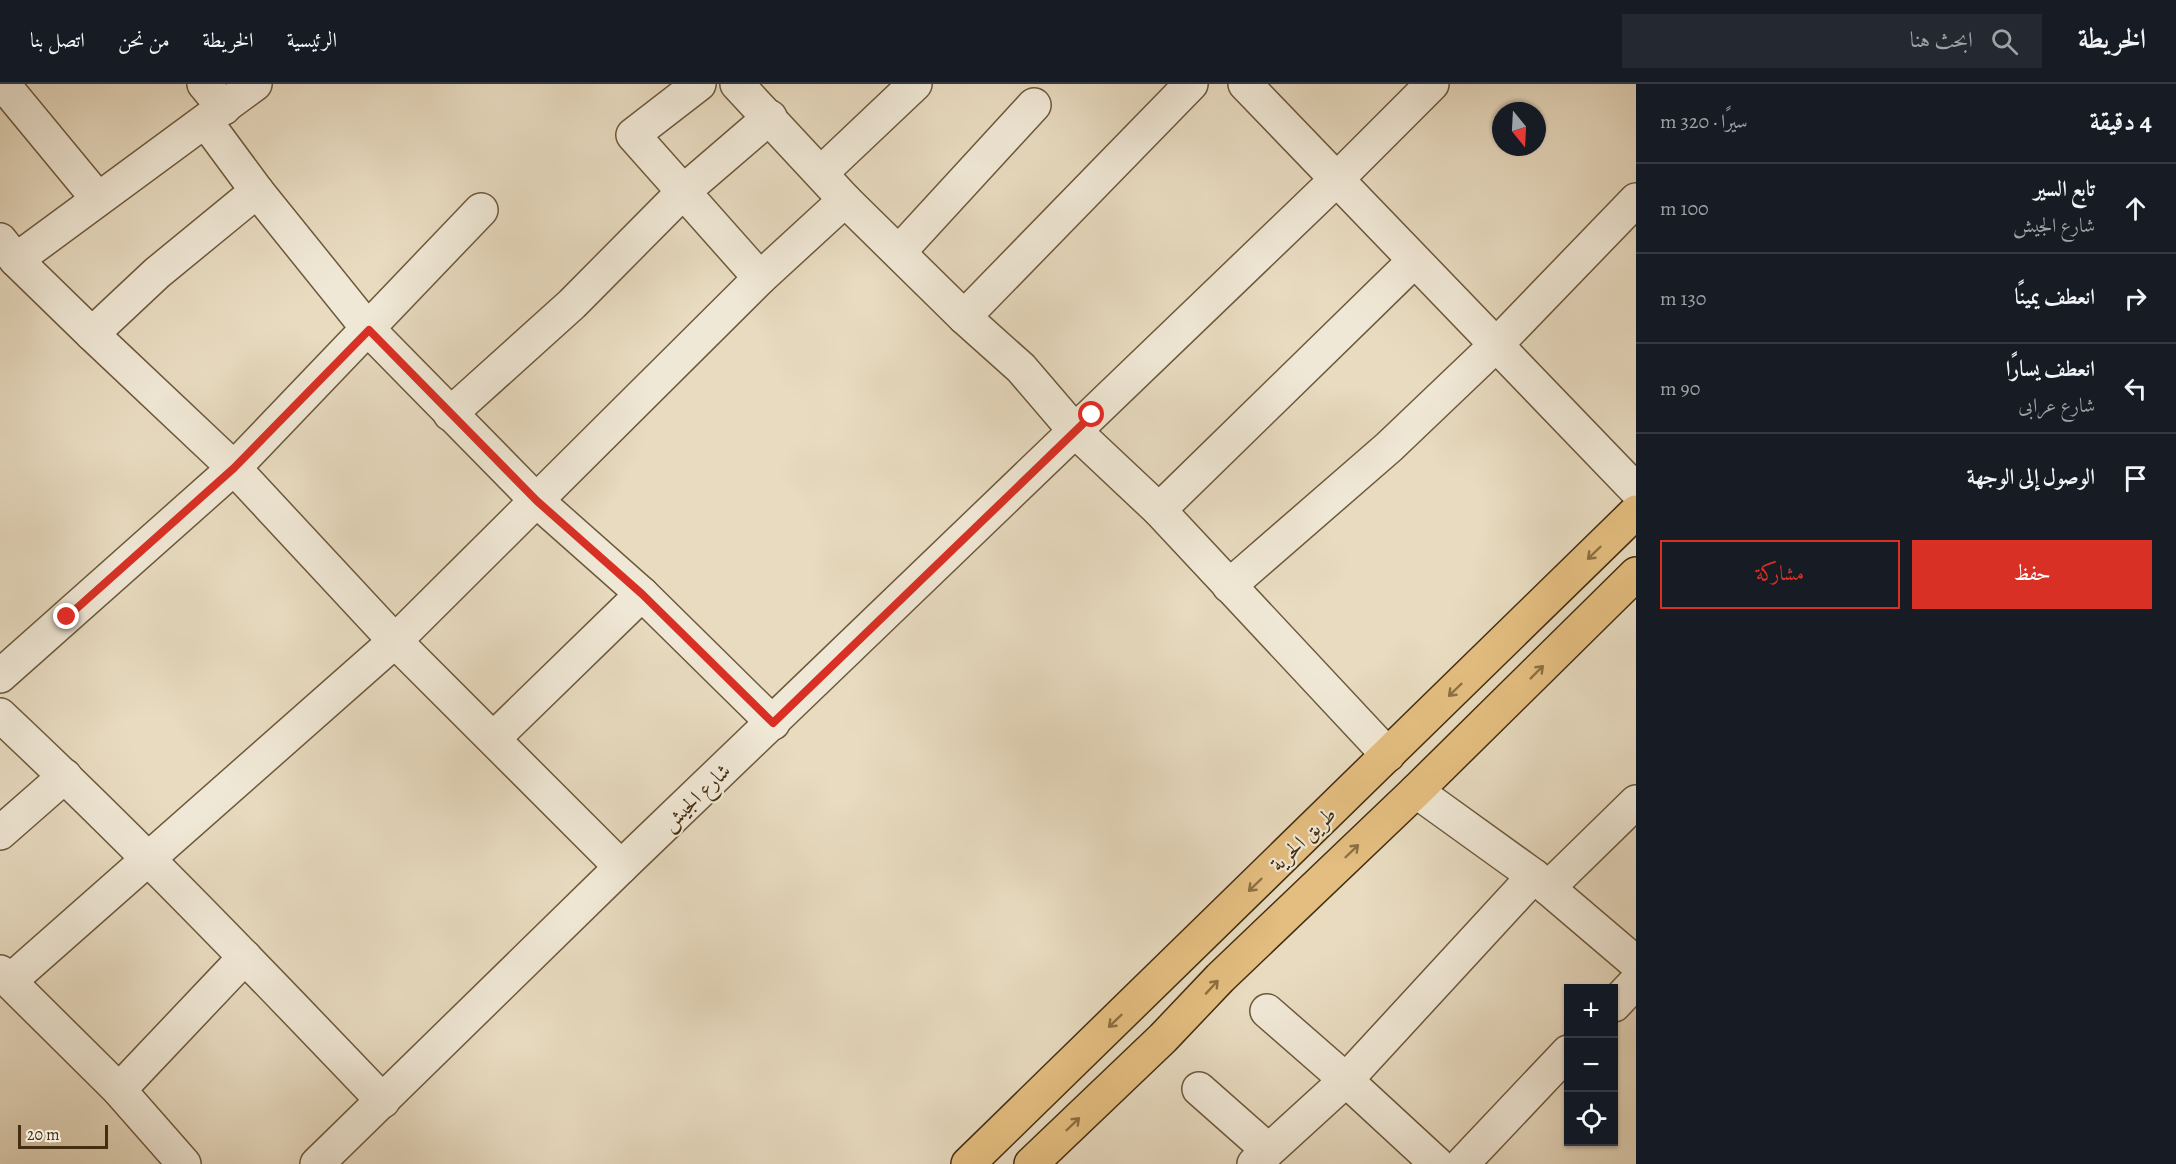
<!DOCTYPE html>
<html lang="ar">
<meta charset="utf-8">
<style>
:root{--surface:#171b24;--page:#242831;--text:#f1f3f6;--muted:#9ea1a6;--line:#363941;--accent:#d93025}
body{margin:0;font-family:Alegreya,Amiri,serif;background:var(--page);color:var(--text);direction:rtl}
.controls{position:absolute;right:18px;bottom:18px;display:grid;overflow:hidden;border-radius:0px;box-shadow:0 2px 4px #0004}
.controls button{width:54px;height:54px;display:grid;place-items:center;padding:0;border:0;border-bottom:2px solid var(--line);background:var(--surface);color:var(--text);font:30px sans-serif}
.compass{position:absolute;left:1492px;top:18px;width:54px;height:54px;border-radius:50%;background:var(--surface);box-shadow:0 2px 4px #0004;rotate:162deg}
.scale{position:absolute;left:18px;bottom:15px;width:90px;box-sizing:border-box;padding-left:6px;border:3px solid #442e10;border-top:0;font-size:16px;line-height:21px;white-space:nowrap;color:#442e10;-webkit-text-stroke:4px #f0e8d6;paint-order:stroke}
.stop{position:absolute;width:18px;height:18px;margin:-14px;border:4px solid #d93025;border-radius:50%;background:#fff}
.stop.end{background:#d93025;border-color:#fff;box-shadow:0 2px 6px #0008}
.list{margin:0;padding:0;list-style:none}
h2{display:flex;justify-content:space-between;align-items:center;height:78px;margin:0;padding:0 24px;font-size:26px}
h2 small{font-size:20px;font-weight:400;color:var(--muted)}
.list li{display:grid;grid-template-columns:39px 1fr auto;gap:18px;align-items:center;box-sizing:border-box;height:90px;padding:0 24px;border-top:2px solid var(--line)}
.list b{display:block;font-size:22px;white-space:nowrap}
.list p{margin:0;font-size:20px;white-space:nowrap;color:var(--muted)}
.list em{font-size:20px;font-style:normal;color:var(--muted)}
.actions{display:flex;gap:12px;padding:18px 24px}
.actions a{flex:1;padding:14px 0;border:2px solid var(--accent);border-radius:0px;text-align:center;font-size:21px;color:var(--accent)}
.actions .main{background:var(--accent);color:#fff}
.icon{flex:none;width:33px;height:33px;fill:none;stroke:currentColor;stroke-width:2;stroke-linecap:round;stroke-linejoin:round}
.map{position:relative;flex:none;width:1636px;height:1080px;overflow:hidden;direction:ltr}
header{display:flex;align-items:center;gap:36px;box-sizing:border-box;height:84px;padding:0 30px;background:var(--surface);border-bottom:2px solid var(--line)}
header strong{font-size:28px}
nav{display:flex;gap:33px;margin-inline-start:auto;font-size:21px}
.search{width:420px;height:54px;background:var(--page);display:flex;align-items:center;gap:15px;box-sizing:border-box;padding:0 21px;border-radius:0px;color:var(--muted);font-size:22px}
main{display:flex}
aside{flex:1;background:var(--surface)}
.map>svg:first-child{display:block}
</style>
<header>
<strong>الخريطة</strong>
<div class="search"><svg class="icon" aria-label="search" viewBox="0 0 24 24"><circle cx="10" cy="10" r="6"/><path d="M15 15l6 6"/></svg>ابحث هنا</div>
<nav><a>الرئيسية</a><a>الخريطة</a><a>من نحن</a><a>اتصل بنا</a></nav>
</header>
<main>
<aside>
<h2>4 دقيقة<small>سيرًا · 320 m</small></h2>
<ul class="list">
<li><svg class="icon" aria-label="ahead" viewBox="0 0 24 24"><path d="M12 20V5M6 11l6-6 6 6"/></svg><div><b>تابع السير</b><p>شارع الجيش</p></div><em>100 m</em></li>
<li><svg class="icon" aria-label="right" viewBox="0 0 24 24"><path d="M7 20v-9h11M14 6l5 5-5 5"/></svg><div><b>انعطف يمينًا</b></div><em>130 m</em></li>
<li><svg class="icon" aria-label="left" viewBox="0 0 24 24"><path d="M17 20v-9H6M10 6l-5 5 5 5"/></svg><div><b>انعطف يسارًا</b><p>شارع عرابى</p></div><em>90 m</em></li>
<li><svg class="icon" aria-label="arrive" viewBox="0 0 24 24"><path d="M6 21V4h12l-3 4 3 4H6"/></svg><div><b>الوصول إلى الوجهة</b></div></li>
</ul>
<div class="actions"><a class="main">حفظ</a><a>مشاركة</a></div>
</aside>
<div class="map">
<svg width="1636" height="1080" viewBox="0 0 1636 1080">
<rect width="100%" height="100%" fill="#e8dbc0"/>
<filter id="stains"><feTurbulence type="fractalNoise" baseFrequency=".00333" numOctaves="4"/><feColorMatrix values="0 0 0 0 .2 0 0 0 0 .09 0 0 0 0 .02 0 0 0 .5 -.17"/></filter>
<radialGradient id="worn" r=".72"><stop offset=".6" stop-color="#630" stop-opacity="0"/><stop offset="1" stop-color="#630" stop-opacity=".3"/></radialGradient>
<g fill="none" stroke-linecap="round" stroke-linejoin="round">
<!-- minor casing -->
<g stroke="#6d593c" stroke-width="36">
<g id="minor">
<polyline points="3,0 98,115"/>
<polyline points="204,0 224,24"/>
<polyline points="699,0 633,51 760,194"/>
<polyline points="737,0 845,116 964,233 1021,284 1075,347 1159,426 1388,671"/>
<polyline points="1245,0 1636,406"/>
<polyline points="206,38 257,107 369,246 537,417 642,510 773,639"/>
<polyline points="821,89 915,0"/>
<polyline points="0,156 16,176 92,250 234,384 395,557 621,783"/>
<polyline points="899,168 1034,21"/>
<polyline points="16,176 255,0"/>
<polyline points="964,233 1191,0"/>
<polyline points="92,250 157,189 257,107"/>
<polyline points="450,330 572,220 684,107 770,33"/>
<polyline points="1159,426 1413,178"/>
<polyline points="1229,502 1389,363 1496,261 1636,116"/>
<polyline points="0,592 234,384 481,126"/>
<path d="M0 631C132 755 258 886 383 1017"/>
<polyline points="494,654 642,510"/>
<polyline points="1416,707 1534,792 1636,879"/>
<polyline points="0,749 65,692"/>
<polyline points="1548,804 1636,718"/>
<polyline points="0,888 119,1006 184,1080"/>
<polyline points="10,897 395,557 760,194 845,116"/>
<polyline points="1614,921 1636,898"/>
<polyline points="1267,927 1346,996 1437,1080"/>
<polyline points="1199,1005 1268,1066"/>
<polyline points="119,1006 245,873"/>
<polyline points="317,1080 621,783 1337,95 1432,0"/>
<polyline points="1254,1080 1346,996 1534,792"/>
<polyline points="1462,1080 1568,968"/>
</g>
</g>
<!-- major casing -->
<g stroke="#442e10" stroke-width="36">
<g id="major">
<polyline points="968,1080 1636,428"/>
<polyline points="1031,1080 1163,954 1220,894 1416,707 1636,490"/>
</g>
</g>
<!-- minor -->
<use href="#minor" stroke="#f0e8d6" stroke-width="33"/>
<!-- major -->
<use href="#major" stroke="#e4be80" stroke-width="33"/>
</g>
<!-- one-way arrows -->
<defs><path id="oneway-shaft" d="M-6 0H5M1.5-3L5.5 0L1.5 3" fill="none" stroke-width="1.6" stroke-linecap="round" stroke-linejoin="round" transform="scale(1.5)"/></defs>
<g stroke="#8c6f42">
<use href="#oneway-shaft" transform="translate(1594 469) rotate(136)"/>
<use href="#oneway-shaft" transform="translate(1537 588) rotate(-45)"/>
<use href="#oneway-shaft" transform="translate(1455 606) rotate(136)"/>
<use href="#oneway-shaft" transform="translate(1352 767) rotate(-44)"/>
<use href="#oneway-shaft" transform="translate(1255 801) rotate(136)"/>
<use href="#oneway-shaft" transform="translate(1212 903) rotate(-47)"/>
<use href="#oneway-shaft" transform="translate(1115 937) rotate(136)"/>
<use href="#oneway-shaft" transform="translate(1073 1040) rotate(-44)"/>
</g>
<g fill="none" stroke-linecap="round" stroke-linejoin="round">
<!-- route -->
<polyline stroke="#d93025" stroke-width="8" points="67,533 234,384 369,246 537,417 642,510 773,639 1092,331"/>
</g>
<g text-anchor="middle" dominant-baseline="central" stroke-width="4.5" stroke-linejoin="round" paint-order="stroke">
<!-- street labels -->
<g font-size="21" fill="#442e10" stroke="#f0e8d6">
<text transform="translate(696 713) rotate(-44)">شارع الجيش</text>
<text transform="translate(1303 755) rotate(-44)">طريق الحرية</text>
</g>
</g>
<rect width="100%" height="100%" filter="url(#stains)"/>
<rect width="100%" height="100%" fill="url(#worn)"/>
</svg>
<div class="controls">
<button>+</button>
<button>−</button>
<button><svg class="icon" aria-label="locate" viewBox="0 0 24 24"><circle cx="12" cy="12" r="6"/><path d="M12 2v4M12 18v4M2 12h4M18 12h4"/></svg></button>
</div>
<svg class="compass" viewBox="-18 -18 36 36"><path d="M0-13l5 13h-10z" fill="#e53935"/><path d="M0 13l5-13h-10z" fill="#9ea1a6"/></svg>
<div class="scale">20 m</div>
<div class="stop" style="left:1092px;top:331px"></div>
<div class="stop end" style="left:67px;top:533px"></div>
</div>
</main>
